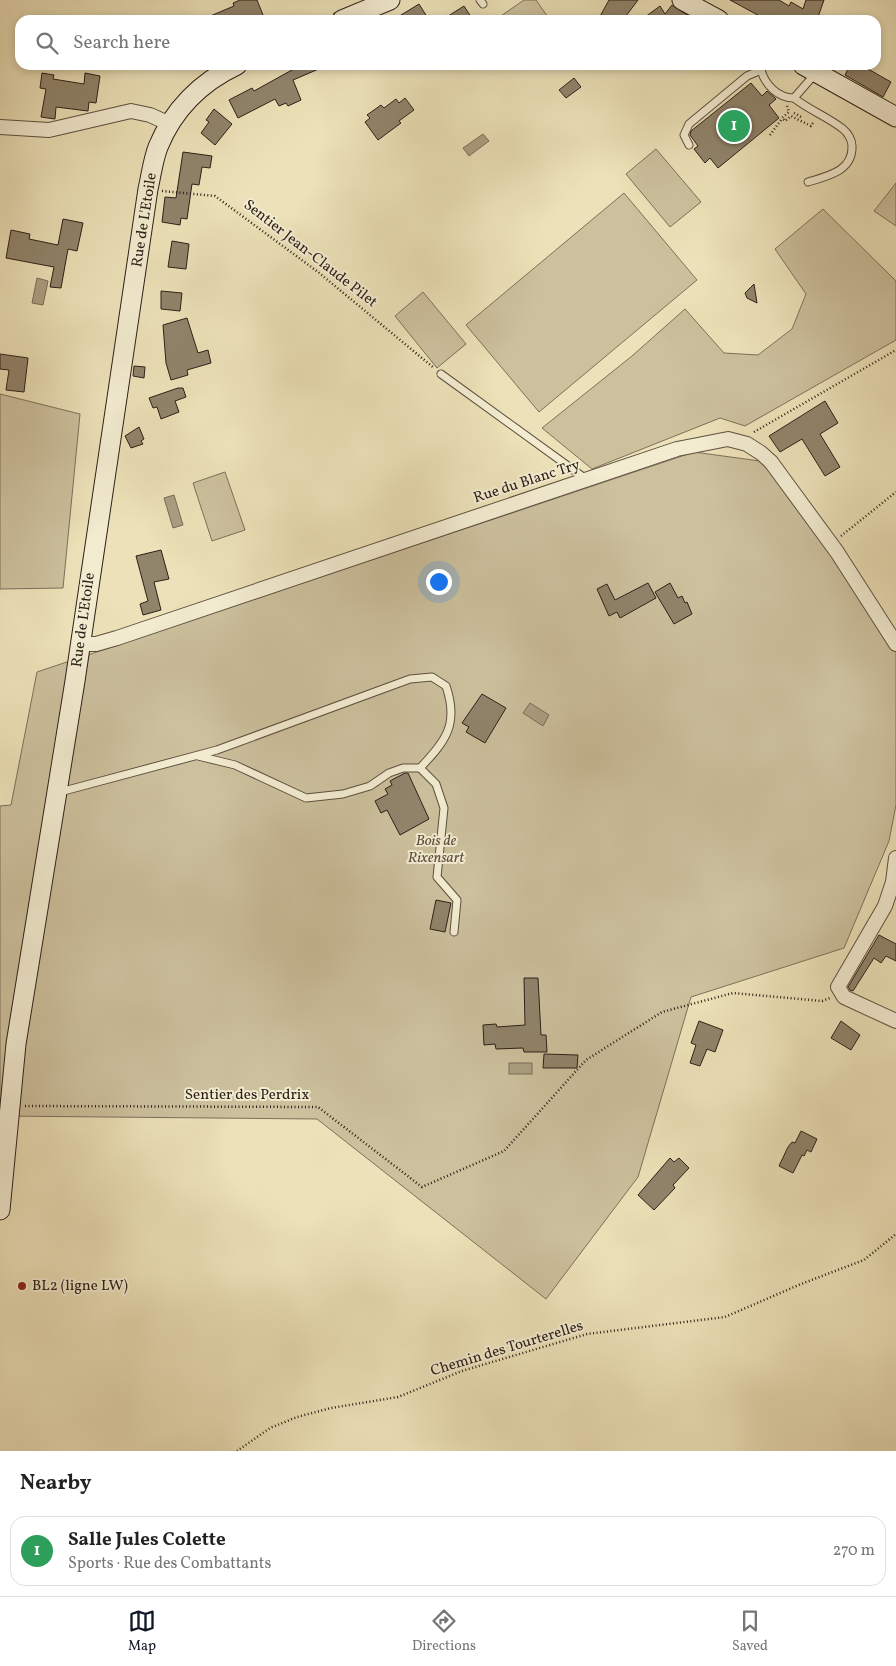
<!DOCTYPE html>
<meta charset="utf-8">
<style>
:root{--surface:#fff;--page:#f6f6f6;--text:#222;--muted:#767676;--line:#e0e0e0;--accent:#111827}
body{margin:0;font-family:Vollkorn,serif;background:var(--page);color:var(--text)}
.you{position:absolute;left:438px;top:581px;width:18px;height:18px;margin:-12px;border:4px solid #fff;border-radius:50%;background:#1a73e8;box-shadow:0 0 0 8px #1a73e833}
.badge{display:grid;place-items:center;width:32px;height:32px;border-radius:50%;background:var(--accent);color:#fff;font-size:16px;font-weight:700}
.pin{position:absolute;translate:-50% -50%;border:2px solid #fff;box-shadow:0 1px 5px #0006}
.list{margin:0;padding:0;list-style:none}
h2{display:flex;justify-content:space-between;align-items:center;height:65px;margin:0;padding:0 20px;font-size:21px}
h2 small{font-size:16px;font-weight:400;color:var(--muted)}
.list li{display:grid;grid-template-columns:32px 1fr auto;gap:15px;align-items:center;box-sizing:border-box;height:70px;margin:0 10px 10px;padding:0 10px;border:1px solid var(--line);border-radius:15px}
.list b{display:block;font-size:19px;white-space:nowrap}
.list p{margin:0;font-size:16px;white-space:nowrap;color:var(--muted)}
.list em{font-size:16px;font-style:normal;color:var(--muted)}
.icon{flex:none;width:28px;height:28px;fill:none;stroke:currentColor;stroke-width:2;stroke-linecap:round;stroke-linejoin:round}
.map{position:relative;flex:none;width:896px;height:1451px;overflow:hidden}
.search{position:absolute;background:var(--surface);box-shadow:0 2px 8px #0003;left:15px;right:15px;top:15px;height:55px;display:flex;align-items:center;gap:12px;box-sizing:border-box;padding:0 18px;border-radius:15px;color:var(--muted);font-size:19px}
.sheet{height:145px;background:var(--surface)}
nav{display:flex;justify-content:space-around;align-items:center;box-sizing:border-box;height:70px;border-top:1px solid var(--line);background:var(--surface);font-size:14px;color:var(--muted)}
nav a{display:grid;justify-items:center;gap:2px}
nav .on{color:var(--accent)}
.map>svg:first-child{display:block}
</style>
<div class="map">
<svg width="896" height="1451" viewBox="0 0 896 1451">
<rect width="100%" height="100%" fill="#ece1b8"/>
<filter id="stains"><feTurbulence type="fractalNoise" baseFrequency=".004" numOctaves="4"/><feColorMatrix values="0 0 0 0 .2 0 0 0 0 .09 0 0 0 0 .02 0 0 0 .5 -.17"/></filter>
<radialGradient id="worn" r=".72"><stop offset=".6" stop-color="#630" stop-opacity="0"/><stop offset="1" stop-color="#630" stop-opacity=".3"/></radialGradient>
<!-- green -->
<g fill="#ccc09d" stroke="#7c705a">
<polygon points="524,0 536,0 550,20 504,20 501,16"/>
<polygon points="656,149 701,202 670,227 626,174"/>
<polygon points="896,183 896,226 874,211"/>
<polygon points="624,193 697,280 539,412 466,325"/>
<polygon points="823,209 896,281 896,340 745,426 720,418 592,469 542,428 632,356 685,309 724,353 758,355 792,329 806,294 775,249"/>
<polygon points="423,292 466,344 437,368 395,316"/>
<polygon points="0,394 80,414 63,588 0,589"/>
<polygon points="694,452 767,462 896,641 896,805 889,841 844,948 691,997 638,1177 546,1299 317,1119 1,1116 0,1120 0,806 11,805 37,672"/>
<polygon points="225,472 245,530 212,541 193,483"/>
</g>
<!-- water -->
<g fill="#ab9f82" stroke="#796c58">
<polygon points="483,134 489,141 469,156 463,148"/>
<polygon points="37,278 48,281 43,305 32,303"/>
<polygon points="174,495 183,525 173,528 164,498"/>
<polygon points="530,703 549,715 543,726 523,713"/>
<rect x="509" y="1063" width="23" height="11"/>
</g>
<!-- building -->
<g fill="#90846b" stroke="#2d2018">
<polygon points="240,0 257,0 263,15 251,20 201,20 234,6 233,3"/>
<polygon points="609,0 638,0 623,20 598,20"/>
<polygon points="730,0 779,0 789,6 791,2 803,9 806,0 824,0 818,17 824,20 767,20"/>
<polygon points="419,4 429,20 393,20"/>
<polygon points="672,5 695,20 641,20 660,6 665,14"/>
<polygon points="464,6 473,20 442,20"/>
<polygon points="301,65 328,65 293,80 301,100 288,106 286,103 279,106 275,99 238,118 229,100 252,88 254,91"/>
<polygon points="850,65 861,65 891,82 883,97 845,75"/>
<polygon points="42,73 54,75 53,79 84,84 85,73 100,76 96,103 89,102 88,111 56,107 55,119 41,117 46,89 40,88"/>
<polygon points="574,78 581,87 566,98 559,90"/>
<polygon points="751,83 762,96 767,91 776,99 769,105 779,118 718,168 710,158 705,163 694,149 698,146 690,135 691,131"/>
<polygon points="405,98 414,110 399,121 401,123 378,140 365,122 370,118 367,115 381,105 384,108 396,99 399,103"/>
<polygon points="214,109 232,124 215,145 201,133 209,122 206,120"/>
<polygon points="183,152 212,156 210,168 202,167 199,185 192,184 187,219 181,218 180,225 162,222 165,197 176,198"/>
<polygon points="63,219 83,223 77,251 68,249 61,288 50,287 54,267 6,258 11,230 30,234 29,239 58,245"/>
<polygon points="172,241 189,244 186,269 168,267"/>
<polygon points="754,284 757,303 747,298 745,293"/>
<polygon points="161,291 182,293 180,311 161,309"/>
<polygon points="187,318 198,353 208,350 211,363 187,370 188,375 171,380 166,363 163,325"/>
<polygon points="0,354 28,358 24,392 6,390 9,370 0,369"/>
<polygon points="134,366 145,367 144,378 133,376"/>
<polygon points="178,388 183,388 186,397 175,401 179,412 161,419 157,407 153,408 149,398"/>
<polygon points="825,401 838,423 820,434 840,467 825,476 802,439 780,452 769,436"/>
<polygon points="139,427 144,439 141,441 143,444 131,448 125,436"/>
<polygon points="161,550 169,579 154,582 161,610 143,615 140,604 148,601 136,556"/>
<polygon points="648,583 656,598 620,618 617,612 609,616 597,589 607,584 615,600"/>
<polygon points="670,583 678,598 682,596 685,603 687,602 692,614 674,624 655,592"/>
<polygon points="482,694 506,708 485,743 466,732 469,727 462,723"/>
<polygon points="405,773 408,773 429,819 400,835 387,810 381,813 375,801 388,794 385,789 392,785 390,781"/>
<polygon points="436,900 451,903 445,932 430,929"/>
<polygon points="879,935 896,944 896,961 886,956 881,963 874,958 853,991 850,990 848,987"/>
<polygon points="524,978 538,978 541,1035 546,1035 547,1052 524,1052 523,1048 496,1049 495,1044 484,1045 483,1025 496,1024 497,1027 525,1025"/>
<polygon points="699,1021 723,1030 715,1052 707,1049 700,1066 690,1063 696,1045 691,1043"/>
<polygon points="841,1021 860,1035 851,1050 831,1038"/>
<polygon points="544,1054 578,1055 577,1068 543,1068"/>
<polygon points="801,1131 817,1139 811,1152 807,1150 804,1156 802,1155 793,1173 779,1166 788,1147 792,1142 795,1143"/>
<polygon points="670,1158 674,1162 679,1158 689,1168 673,1185 675,1188 654,1210 638,1195"/>
</g>
<g fill="none" stroke-linecap="round" stroke-linejoin="round">
<!-- lane casing -->
<g stroke="#5d5040" stroke-width="9">
<g id="lane">
<polyline points="480,0 483,4"/>
<path d="M764 65 761 70C765 85 778 98 794 98L815 74"/>
<path d="M794 98C809 110 828 117 843 129 848 133 852 140 852 146 853 171 828 176 808 182"/>
<polyline points="689,145 684,135 689,124 747,76 761,70"/>
<polyline points="441,374 586,479"/>
<polyline points="198,756 235,765 306,798 343,794 370,786 389,773 403,768 420,768"/>
<path d="M60 792 217 750 410 679 432 677 446 686C459 724 446 741 420 768L436 784 444 808 437 877 457 900 454 932"/>
</g>
</g>
<!-- street casing -->
<g stroke="#5d5040" stroke-width="16">
<g id="street">
<polyline points="0,127 49,130 131,111 150,115 170,124"/>
<polyline points="80,644 96,644 117,638 677,449 728,439 747,444 761,453 771,462 837,552 896,644"/>
<polyline points="896,858 893,882 885,906 838,987 844,997 896,1021"/>
</g>
</g>
<!-- secondary casing -->
<g stroke="#2d2018" stroke-width="21">
<g id="secondary">
<polyline points="682,0 719,20"/>
<polyline points="342,20 390,0"/>
<polyline points="803,65 896,117"/>
<path d="M0 1210 16 1044 75 681 148 189C151 176 153 160 158 147 173 110 201 82 237 65"/>
</g>
</g>
<!-- path -->
<g stroke="#2d2018" stroke-width="2.5" stroke-dasharray="1 2.5" stroke-linecap="butt">
<polyline points="787,106 789,112 782,118 785,121 791,116 811,126 813,123"/>
<polyline points="794,113 803,118"/>
<polyline points="770,135 781,120"/>
<polyline points="162,191 215,196 318,272 434,368"/>
<polyline points="754,432 896,350"/>
<polyline points="841,536 896,492"/>
<polyline points="25,1106 318,1107 422,1187 504,1151 586,1060 662,1012 733,993 822,1001 830,998"/>
<polyline points="237,1451 270,1428 297,1417 331,1408 398,1397 462,1371 587,1334 725,1317 801,1284 864,1260 896,1234"/>
</g>
<!-- lane -->
<use href="#lane" stroke="#f3ecd1" stroke-width="7"/>
<!-- street -->
<use href="#street" stroke="#f3ecd1" stroke-width="14"/>
<!-- secondary -->
<use href="#secondary" stroke="#f3ecd1" stroke-width="19"/>
</g>
<!-- markers -->
<circle fill="#8f2418" stroke="#f3ecd1" stroke-width="2" cx="22" cy="1286" r="5"/>
<g text-anchor="middle" dominant-baseline="central" stroke-width="4" stroke-linejoin="round" paint-order="stroke">
<!-- street labels -->
<g font-size="15" fill="#2d2018" stroke="#f3ecd1">
<text transform="translate(145 220) rotate(-81)">Rue de L'Etoile</text>
<text transform="translate(310 254) rotate(38)">Sentier Jean-Claude Pilet</text>
<text transform="translate(527 482) rotate(-18)">Rue du Blanc Try</text>
<text transform="translate(84 620) rotate(-82)">Rue de L'Etoile</text>
<text x="247" y="1095">Sentier des Perdrix</text>
<text transform="translate(507 1349) rotate(-17)">Chemin des Tourterelles</text>
</g>
<!-- park labels -->
<g font-size="15" font-style="italic" fill="#5d5040" stroke="#f3ecd1">
<text x="436" y="841">Bois de<tspan x="436" dy="17">Rixensart</tspan></text>
</g>
<!-- poi labels -->
<g font-size="15" fill="#2d2018" stroke="#f3ecd1" text-anchor="start">
<text x="32" y="1286">BL2 (ligne LW)</text>
</g>
</g>
<rect width="100%" height="100%" filter="url(#stains)"/>
<rect width="100%" height="100%" fill="url(#worn)"/>
</svg>
<div class="you"></div>
<div class="pin badge" style="left:734px;top:126px;background:#2e9e5b">1</div>
<div class="search"><svg class="icon" aria-label="search" viewBox="0 0 24 24"><circle cx="10" cy="10" r="6"/><path d="M15 15l6 6"/></svg>Search here</div>
</div>
<section class="sheet">
<h2>Nearby<small></small></h2>
<ul class="list">
<li><span class="badge" style="background:#2e9e5b">1</span><div><b>Salle Jules Colette</b><p>Sports · Rue des Combattants</p></div><em>270 m</em></li>
</ul>
</section>
<nav>
<a class="on"><svg class="icon" aria-label="map" viewBox="0 0 24 24"><path d="M3 6l6-2 6 2 6-2v14l-6 2-6-2-6 2zM9 4v14M15 6v14"/></svg>Map</a>
<a><svg class="icon" aria-label="directions" viewBox="0 0 24 24"><path d="M12 3l9 9-9 9-9-9zM9 14v-3h6M13 9l2 2-2 2"/></svg>Directions</a>
<a><svg class="icon" aria-label="saved" viewBox="0 0 24 24"><path d="M7 4h10v16l-5-4-5 4z"/></svg>Saved</a>
</nav>
